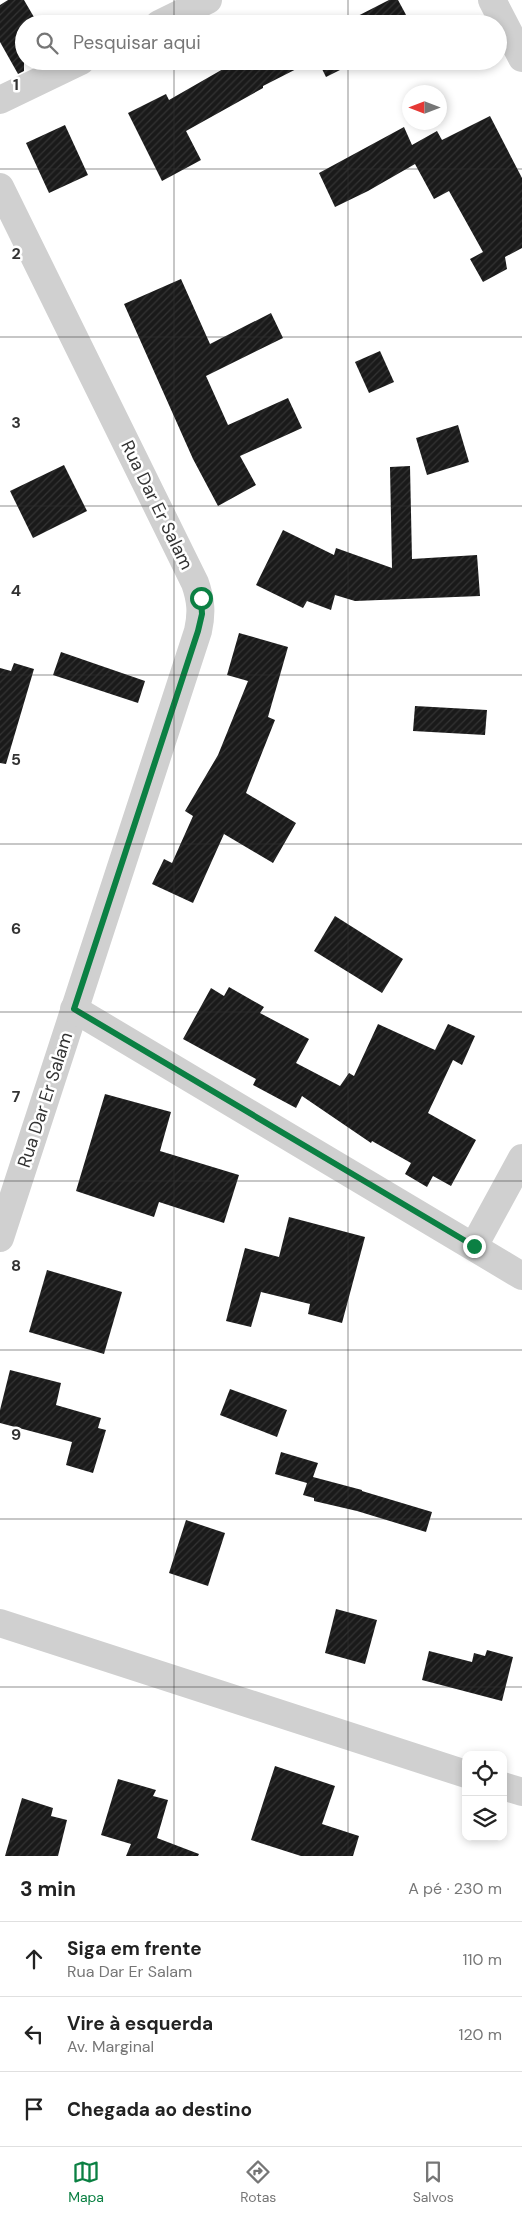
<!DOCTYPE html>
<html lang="pt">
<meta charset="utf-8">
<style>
:root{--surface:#fff;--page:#f2f2f2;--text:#222;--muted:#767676;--line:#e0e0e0;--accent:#0b8043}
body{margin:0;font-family:"DM Sans",sans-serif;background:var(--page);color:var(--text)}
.controls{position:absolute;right:15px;bottom:15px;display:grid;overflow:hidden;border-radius:10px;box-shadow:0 2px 8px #0003}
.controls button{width:45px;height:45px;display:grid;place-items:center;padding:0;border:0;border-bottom:1px solid var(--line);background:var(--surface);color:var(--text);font:25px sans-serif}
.compass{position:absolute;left:402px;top:85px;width:45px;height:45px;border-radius:50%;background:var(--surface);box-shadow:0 2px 8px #0003;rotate:270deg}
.stop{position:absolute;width:15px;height:15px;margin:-11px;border:4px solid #0b8043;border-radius:50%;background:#fff}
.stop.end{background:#0b8043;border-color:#fff;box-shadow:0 1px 5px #0008}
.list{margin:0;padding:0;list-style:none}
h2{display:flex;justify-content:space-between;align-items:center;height:65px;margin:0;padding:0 20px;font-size:21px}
h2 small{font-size:16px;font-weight:400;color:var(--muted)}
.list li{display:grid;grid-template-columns:32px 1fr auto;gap:15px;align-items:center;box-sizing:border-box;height:75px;padding:0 20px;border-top:1px solid var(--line)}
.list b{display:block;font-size:19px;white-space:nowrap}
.list p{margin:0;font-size:16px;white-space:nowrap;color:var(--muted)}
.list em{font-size:16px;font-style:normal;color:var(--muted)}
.icon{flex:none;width:28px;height:28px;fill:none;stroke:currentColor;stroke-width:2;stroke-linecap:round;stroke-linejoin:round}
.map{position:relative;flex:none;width:522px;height:1856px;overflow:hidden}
.search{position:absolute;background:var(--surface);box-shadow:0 2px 8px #0003;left:15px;right:15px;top:15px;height:55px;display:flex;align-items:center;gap:12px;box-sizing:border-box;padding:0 18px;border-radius:28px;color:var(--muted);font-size:19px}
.sheet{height:290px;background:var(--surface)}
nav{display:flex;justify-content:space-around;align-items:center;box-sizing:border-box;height:70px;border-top:1px solid var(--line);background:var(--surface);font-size:14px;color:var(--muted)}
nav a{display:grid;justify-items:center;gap:2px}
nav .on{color:var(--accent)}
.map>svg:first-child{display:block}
</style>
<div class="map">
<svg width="522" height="1856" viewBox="0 0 522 1856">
<defs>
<pattern id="building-hatch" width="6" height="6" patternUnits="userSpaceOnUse" patternTransform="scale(1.25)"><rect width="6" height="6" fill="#1a1a1a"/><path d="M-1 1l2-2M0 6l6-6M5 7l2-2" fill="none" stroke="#333"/></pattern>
</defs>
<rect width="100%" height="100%" fill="#fff"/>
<!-- building -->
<g fill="url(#building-hatch)">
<polygon points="8,0 24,0 38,24 24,24 24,71 18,74 0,42 0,5"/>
<polygon points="389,0 398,0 411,24 342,24"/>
<polygon points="319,15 323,24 303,24"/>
<polygon points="237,61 312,61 263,86 263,88 186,131 201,160 162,181 128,113 166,94 169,100"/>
<polygon points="318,61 358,61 326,77"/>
<polygon points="490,116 522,178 522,248 505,257 507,269 483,282 470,259 483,252 449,191 434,199 415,164 368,191 335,207 319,173 404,127 412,145 437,131 442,140"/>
<polygon points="65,125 88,175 49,193 26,143"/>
<polygon points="181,279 210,344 271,313 283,338 206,376 228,425 288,398 302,428 240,456 256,485 218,506 193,459 124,304"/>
<polygon points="380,351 394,382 369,393 355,362"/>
<polygon points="458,425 469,462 427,475 416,438"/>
<polygon points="64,465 87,511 33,538 10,491"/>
<polygon points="410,466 412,559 477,555 480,596 355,601 335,595 331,610 307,601 303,608 256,585 283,530 334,555 336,548 392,568 390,467"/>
<polygon points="239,633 288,647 268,717 275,720 246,793 296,823 273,863 224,834 193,903 152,884 164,859 172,863 193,816 185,811 218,755 248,681 227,675"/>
<polygon points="61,652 145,681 138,703 53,675"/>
<polygon points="14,663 34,669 6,764 0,763 0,668 11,671"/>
<polygon points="415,706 487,710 485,735 413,731"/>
<polygon points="335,916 403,959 382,993 314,951"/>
<polygon points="229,987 264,1007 260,1013 309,1039 296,1063 340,1086 349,1073 354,1076 378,1024 435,1050 448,1024 475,1036 462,1065 453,1060 428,1113 476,1140 451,1186 433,1176 427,1187 405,1174 411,1163 372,1141 371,1143 302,1096 296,1108 253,1085 256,1079 183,1039 211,988 224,996"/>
<polygon points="105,1094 171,1112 160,1151 239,1175 224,1223 159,1202 154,1217 76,1191"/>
<polygon points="289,1217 365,1237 342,1323 308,1314 310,1304 261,1292 251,1327 226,1321 245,1248 279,1257"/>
<polygon points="47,1270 122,1292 104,1354 29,1332"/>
<polygon points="10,1370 61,1383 56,1405 101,1418 98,1428 106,1430 93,1473 66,1465 72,1442 0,1423 0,1410"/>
<polygon points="230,1389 287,1410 277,1437 220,1415"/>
<polygon points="281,1452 318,1463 313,1477 362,1490 362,1491 432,1512 426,1532 357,1511 314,1501 314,1498 303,1495 307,1483 275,1474"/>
<polygon points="186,1520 225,1533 208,1586 169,1573"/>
<polygon points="336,1609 377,1620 365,1664 325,1653"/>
<polygon points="487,1650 513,1657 502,1701 422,1680 429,1651 472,1662 474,1653 485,1656"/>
<polygon points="275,1766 335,1786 322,1824 359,1836 353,1856 301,1856 251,1840"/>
<polygon points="118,1779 156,1790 153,1796 168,1800 157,1838 199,1854 198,1856 126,1856 131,1844 101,1835"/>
<polygon points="22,1798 53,1808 51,1816 67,1820 58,1856 5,1856"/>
</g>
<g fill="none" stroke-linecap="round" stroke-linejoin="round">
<!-- street -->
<g stroke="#d0d0d0" stroke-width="28">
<polyline points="492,0 522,58"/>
<polyline points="159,24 208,0"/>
<polyline points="0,100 81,61"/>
<path d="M0 187 195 583C201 600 202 613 198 631L0 1238"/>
<polyline points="74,1009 522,1276"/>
<polyline points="474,1246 522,1158"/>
<polyline points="0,1623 466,1774"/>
<polyline points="503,1786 522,1792"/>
</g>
</g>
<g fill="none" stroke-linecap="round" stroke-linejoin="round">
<!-- route -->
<polyline stroke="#0b8043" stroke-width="6" points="201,598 202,614 198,631 74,1009 474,1246"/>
</g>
<!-- grid -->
<path fill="none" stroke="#333" stroke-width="1" stroke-opacity="0.55" d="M174 0V24M348 0V24M174 61V1856M348 61V1856M0 169H522M0 337H522M0 506H522M0 675H522M0 844H522M0 1012H522M0 1181H522M0 1350H522M0 1519H522M0 1687H522"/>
<g text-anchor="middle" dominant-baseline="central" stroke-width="5" stroke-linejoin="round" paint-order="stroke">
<!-- street labels -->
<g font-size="18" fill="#333" stroke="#fff">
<text transform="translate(157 505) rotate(64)">Rua Dar Er Salam</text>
<text transform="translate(45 1100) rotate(-72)">Rua Dar Er Salam</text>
</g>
</g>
<g font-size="16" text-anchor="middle" font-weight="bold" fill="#333" stroke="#fff" stroke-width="5" stroke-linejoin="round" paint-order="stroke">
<text x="16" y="90">1</text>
<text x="16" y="259">2</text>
<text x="16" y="428">3</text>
<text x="16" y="596">4</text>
<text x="16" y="765">5</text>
<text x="16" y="934">6</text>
<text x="16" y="1102">7</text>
<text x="16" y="1271">8</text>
<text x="16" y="1440">9</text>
</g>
</svg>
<div class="controls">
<button><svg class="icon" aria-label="locate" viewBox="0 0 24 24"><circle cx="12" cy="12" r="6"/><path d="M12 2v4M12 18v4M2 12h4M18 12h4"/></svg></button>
<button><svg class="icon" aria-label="layers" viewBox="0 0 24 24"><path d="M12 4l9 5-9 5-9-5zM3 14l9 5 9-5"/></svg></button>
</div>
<svg class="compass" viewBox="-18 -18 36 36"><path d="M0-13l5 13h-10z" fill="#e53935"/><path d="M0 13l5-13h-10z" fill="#767676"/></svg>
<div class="stop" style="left:201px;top:598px"></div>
<div class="stop end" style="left:474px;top:1246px"></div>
<div class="search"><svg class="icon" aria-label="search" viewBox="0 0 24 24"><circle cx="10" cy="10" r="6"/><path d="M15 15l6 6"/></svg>Pesquisar aqui</div>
</div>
<section class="sheet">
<h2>3 min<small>A pé · 230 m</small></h2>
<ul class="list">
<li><svg class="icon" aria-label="ahead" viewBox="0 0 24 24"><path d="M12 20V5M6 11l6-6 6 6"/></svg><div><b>Siga em frente</b><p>Rua Dar Er Salam</p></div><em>110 m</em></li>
<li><svg class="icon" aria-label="left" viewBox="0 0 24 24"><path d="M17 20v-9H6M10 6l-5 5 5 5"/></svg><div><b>Vire à esquerda</b><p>Av. Marginal</p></div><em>120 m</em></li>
<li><svg class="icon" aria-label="arrive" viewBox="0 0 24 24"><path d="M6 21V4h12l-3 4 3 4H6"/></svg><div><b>Chegada ao destino</b></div></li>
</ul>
</section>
<nav>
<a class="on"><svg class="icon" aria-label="map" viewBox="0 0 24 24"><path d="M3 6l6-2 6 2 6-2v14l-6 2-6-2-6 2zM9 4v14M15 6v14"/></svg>Mapa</a>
<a><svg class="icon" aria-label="directions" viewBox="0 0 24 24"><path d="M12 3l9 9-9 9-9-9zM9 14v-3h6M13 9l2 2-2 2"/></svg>Rotas</a>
<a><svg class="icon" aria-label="saved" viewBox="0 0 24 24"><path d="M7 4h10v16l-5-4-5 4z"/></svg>Salvos</a>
</nav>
